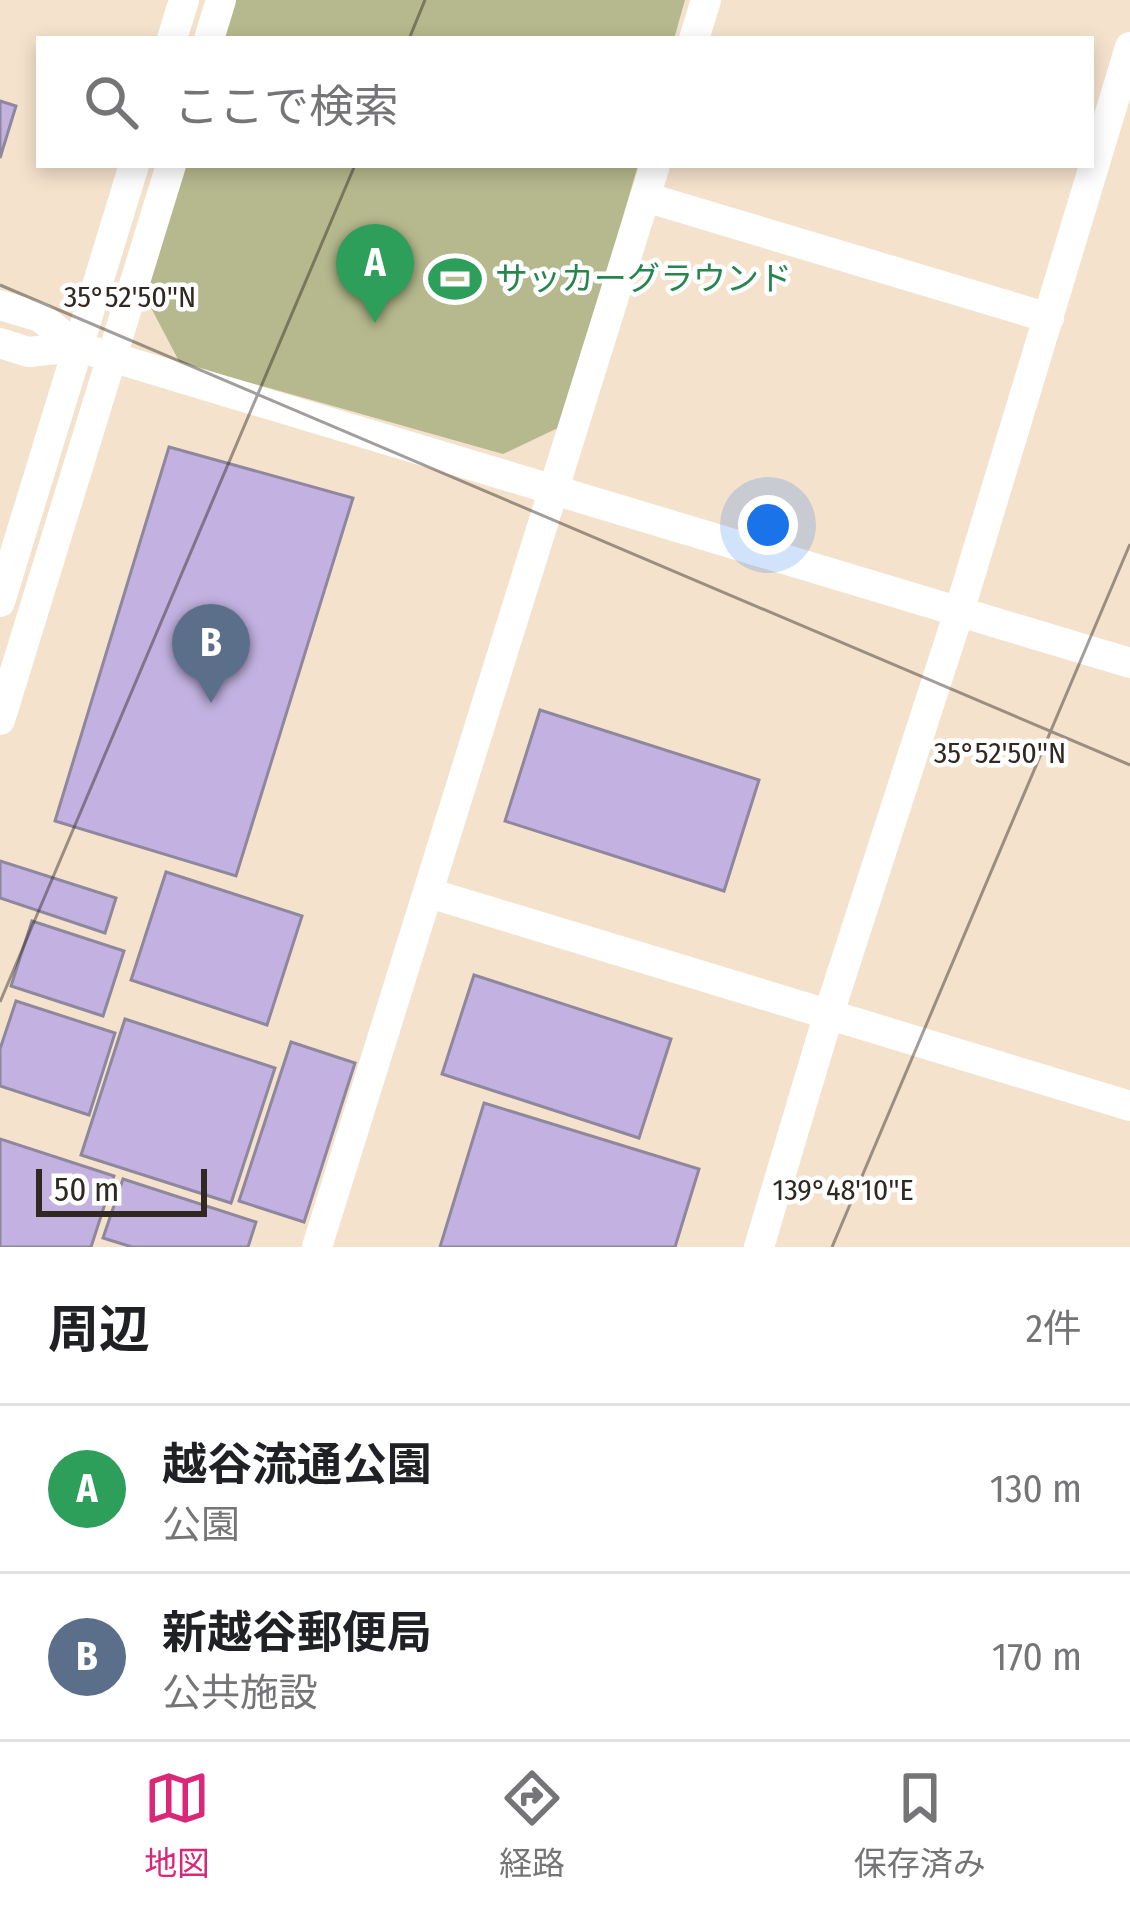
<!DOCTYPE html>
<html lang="ja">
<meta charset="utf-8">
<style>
:root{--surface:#fff;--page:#f2f2f2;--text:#202124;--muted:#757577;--line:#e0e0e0;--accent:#db2777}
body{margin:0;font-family:"Fira Sans Condensed","Noto Sans JP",sans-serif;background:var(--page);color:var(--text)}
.scale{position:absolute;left:36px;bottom:30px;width:171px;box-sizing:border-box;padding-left:12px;border:6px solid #302821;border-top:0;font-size:33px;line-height:42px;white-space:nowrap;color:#302821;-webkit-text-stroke:9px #fff;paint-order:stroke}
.you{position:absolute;left:768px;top:525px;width:42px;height:42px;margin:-30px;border:9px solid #fff;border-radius:50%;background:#1a73e8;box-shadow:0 0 0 18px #1a73e833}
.badge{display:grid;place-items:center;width:78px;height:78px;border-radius:50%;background:var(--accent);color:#fff;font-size:39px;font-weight:700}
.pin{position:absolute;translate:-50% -99px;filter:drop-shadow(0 3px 6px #0008)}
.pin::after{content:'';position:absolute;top:63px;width:42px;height:36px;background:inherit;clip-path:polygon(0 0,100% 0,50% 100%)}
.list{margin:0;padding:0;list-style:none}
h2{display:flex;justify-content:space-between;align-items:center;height:156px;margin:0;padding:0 48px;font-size:51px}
h2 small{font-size:39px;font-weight:400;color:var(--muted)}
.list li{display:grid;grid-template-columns:78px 1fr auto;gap:36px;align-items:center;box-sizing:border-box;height:168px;padding:0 48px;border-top:3px solid var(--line)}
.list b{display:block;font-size:45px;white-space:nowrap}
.list p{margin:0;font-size:39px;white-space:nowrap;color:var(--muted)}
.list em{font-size:39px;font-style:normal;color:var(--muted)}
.icon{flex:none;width:66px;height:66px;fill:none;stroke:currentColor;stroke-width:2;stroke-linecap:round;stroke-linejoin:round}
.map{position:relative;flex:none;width:1130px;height:1247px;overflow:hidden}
.search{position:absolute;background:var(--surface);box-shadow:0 6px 18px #0003;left:36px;right:36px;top:36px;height:132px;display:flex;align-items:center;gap:30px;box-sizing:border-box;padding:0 42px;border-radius:0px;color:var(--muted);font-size:45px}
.sheet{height:492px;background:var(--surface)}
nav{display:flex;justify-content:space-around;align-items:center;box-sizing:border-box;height:168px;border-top:3px solid var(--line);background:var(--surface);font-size:33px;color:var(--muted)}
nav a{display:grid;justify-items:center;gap:6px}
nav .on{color:var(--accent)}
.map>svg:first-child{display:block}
</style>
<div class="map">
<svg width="1130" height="1247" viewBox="0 0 1130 1247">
<rect width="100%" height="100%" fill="#f5e2cd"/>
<!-- green -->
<g fill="#b5b98d">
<polygon points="229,0 685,0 674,39 216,39"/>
<polygon points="176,165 638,165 562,426 503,454 180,363 138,283"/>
</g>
<!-- building -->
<g fill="#c3b2e1" stroke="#8f879d" stroke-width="3">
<polygon points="0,101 16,106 0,158"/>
<polygon points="169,447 353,498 236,876 55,821"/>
<polygon points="540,710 759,780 724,891 505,821"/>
<polygon points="0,861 116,898 105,933 0,898"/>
<polygon points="166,872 302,916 267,1025 131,980"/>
<polygon points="32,921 124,951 103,1016 11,986"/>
<polygon points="474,975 671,1039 639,1138 442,1074"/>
<polygon points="16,1001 115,1033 89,1115 0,1086 0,1049"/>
<polygon points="125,1019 275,1068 231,1203 81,1155"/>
<polygon points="291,1042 355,1063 304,1222 239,1201"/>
<polygon points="484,1103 699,1169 675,1247 440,1247"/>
<polygon points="0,1139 114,1176 91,1247 0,1247"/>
<polygon points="123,1179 256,1222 248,1247 132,1247 103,1238"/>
</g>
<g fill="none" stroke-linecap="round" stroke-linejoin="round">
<!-- tertiary -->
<g stroke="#fff" stroke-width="30">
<polyline points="172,39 184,0"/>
<polyline points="209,39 221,0"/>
<polyline points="694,39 706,0"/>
<polyline points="645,197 1049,318"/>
<polyline points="0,305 40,317 78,347 1130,663"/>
<polyline points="0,343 28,352 78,347"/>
<polyline points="0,602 134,165"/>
<polyline points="0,720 171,165"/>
<polyline points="429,893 1130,1106"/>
<polyline points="317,1247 655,165"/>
<polyline points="759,1247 829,1013 959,612 1130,47"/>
</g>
</g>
<!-- ticks -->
<path fill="none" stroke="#302821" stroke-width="3" stroke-opacity="0.45" d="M409 39 425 0M0 285 1130 765M0 1002 355 165M832 1247 1130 544"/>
<!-- icons -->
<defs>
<g id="stadium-bare" transform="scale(4.14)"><path d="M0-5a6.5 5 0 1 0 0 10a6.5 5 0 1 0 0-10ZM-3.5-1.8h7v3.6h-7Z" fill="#2e9e5b" stroke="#fff" stroke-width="2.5" paint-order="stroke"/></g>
</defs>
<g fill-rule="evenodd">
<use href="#stadium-bare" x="455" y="279"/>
</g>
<g text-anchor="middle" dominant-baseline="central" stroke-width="9" stroke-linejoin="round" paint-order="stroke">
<!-- leisure labels -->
<g font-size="33" fill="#27864d" stroke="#fff" text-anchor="start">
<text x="495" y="279">サッカーグラウンド</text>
</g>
</g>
<g font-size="30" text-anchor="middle" fill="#302821" stroke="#fff" stroke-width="9" stroke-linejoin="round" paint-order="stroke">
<text x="130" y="307">35°52'50"N</text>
<text x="1000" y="763">35°52'50"N</text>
<text x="843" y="1200">139°48'10"E</text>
</g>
</svg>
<div class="scale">50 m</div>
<div class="you"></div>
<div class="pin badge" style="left:375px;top:323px;background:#2e9e5b">A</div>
<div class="pin badge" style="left:211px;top:703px;background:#5c6f8a">B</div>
<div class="search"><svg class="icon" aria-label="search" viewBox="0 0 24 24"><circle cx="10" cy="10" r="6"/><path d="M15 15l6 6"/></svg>ここで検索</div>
</div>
<section class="sheet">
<h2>周辺<small>2件</small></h2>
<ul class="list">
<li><span class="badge" style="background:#2e9e5b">A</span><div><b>越谷流通公園</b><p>公園</p></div><em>130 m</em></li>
<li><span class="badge" style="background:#5c6f8a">B</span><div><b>新越谷郵便局</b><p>公共施設</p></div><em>170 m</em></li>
</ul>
</section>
<nav>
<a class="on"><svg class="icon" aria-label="map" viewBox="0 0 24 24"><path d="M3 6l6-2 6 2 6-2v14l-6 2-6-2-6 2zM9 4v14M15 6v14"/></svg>地図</a>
<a><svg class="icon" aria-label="directions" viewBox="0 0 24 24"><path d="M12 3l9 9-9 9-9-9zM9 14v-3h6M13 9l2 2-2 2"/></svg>経路</a>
<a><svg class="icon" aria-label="saved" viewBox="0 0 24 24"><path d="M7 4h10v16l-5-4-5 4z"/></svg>保存済み</a>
</nav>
